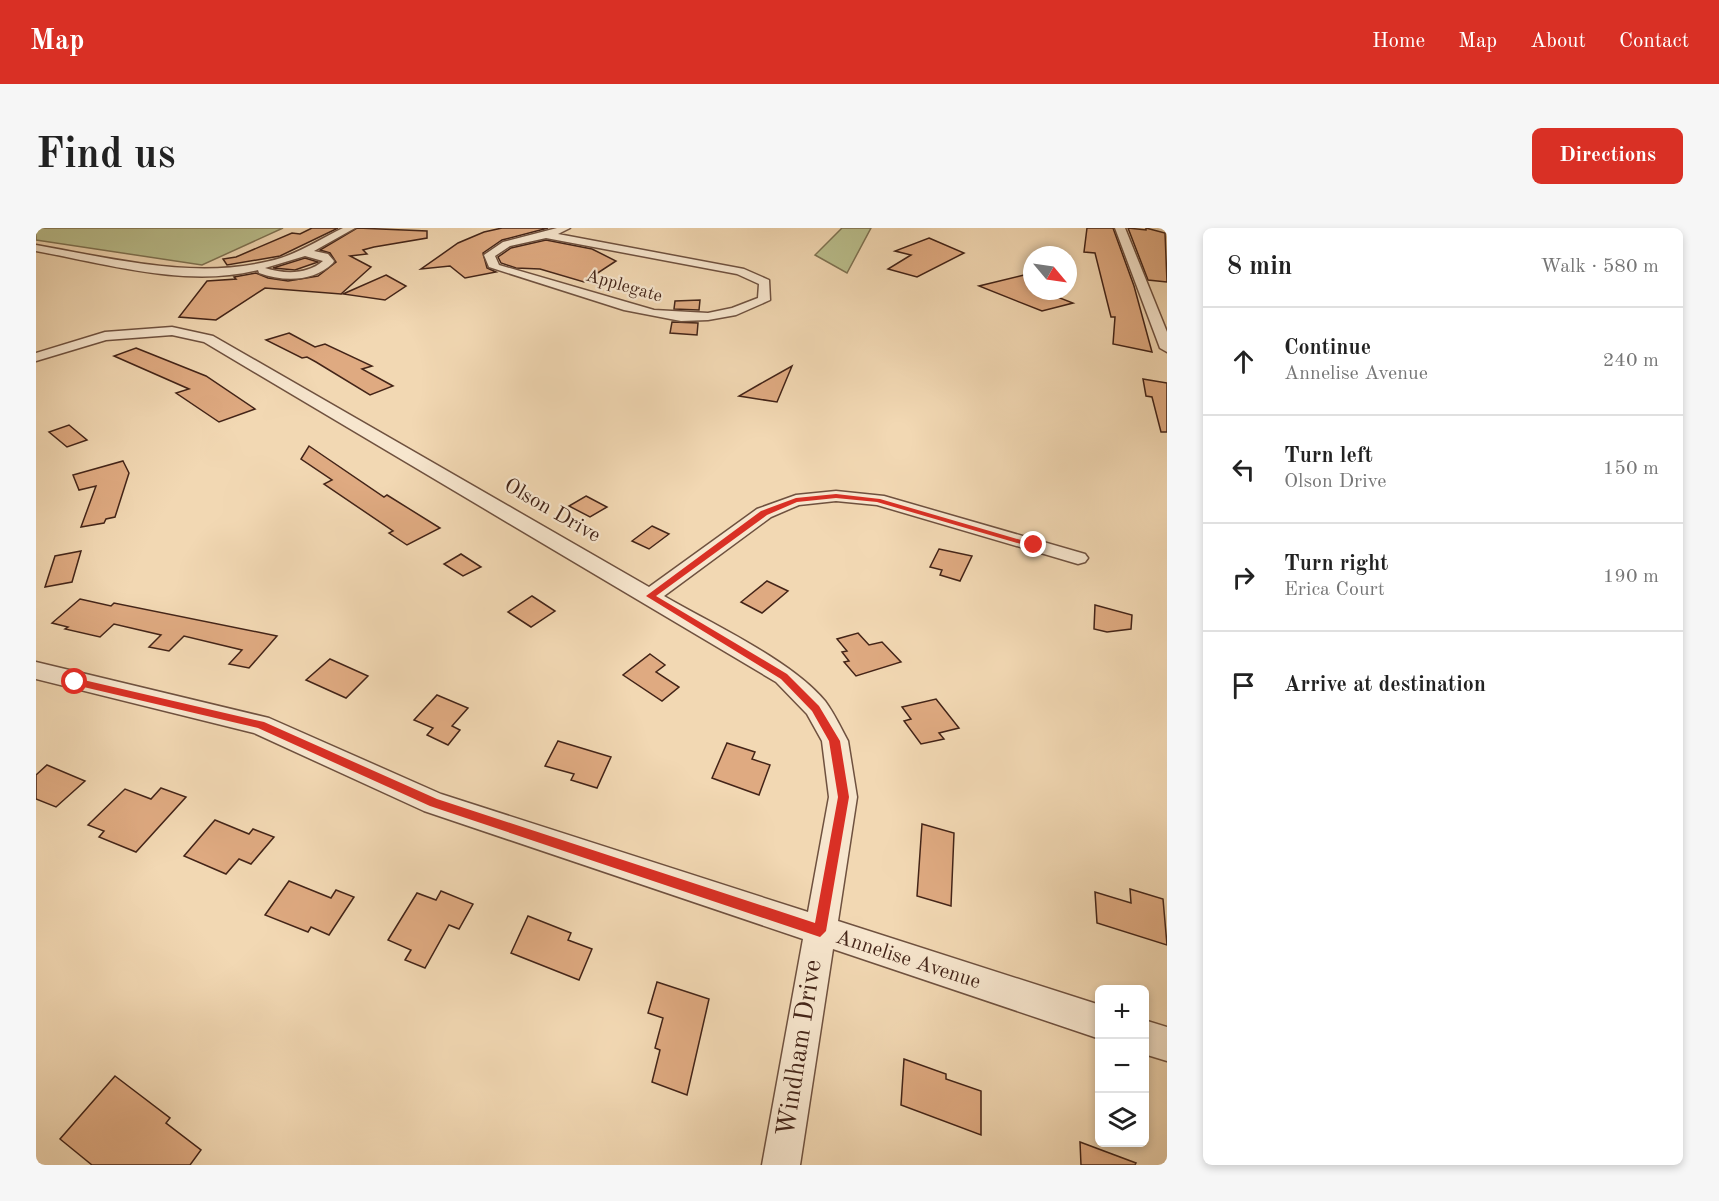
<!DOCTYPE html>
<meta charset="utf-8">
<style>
:root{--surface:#fff;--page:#f6f6f6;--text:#222;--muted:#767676;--line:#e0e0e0;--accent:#d93025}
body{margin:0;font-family:"Old Standard TT",serif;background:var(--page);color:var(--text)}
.controls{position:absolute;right:18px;bottom:18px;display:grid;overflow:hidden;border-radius:9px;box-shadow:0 3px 9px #0003}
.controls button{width:54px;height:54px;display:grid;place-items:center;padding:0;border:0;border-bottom:2px solid var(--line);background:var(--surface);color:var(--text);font:30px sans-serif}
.compass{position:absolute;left:987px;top:18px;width:54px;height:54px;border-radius:50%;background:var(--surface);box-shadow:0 3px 9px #0003;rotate:119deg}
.stop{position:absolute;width:18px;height:18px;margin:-14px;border:4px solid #d93025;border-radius:50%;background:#fff}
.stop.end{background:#d93025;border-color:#fff;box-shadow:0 2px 6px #0008}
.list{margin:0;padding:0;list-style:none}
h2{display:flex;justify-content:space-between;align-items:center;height:78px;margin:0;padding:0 24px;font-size:26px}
h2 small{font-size:20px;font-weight:400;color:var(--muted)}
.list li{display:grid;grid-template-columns:39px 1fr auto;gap:18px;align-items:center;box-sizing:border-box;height:108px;padding:0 24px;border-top:2px solid var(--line)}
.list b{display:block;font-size:22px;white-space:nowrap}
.list p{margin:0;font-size:20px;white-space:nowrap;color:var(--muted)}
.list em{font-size:20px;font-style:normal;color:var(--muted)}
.icon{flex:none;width:33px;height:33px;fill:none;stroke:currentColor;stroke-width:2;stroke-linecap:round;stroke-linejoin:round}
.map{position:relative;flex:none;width:1131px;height:937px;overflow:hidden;border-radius:9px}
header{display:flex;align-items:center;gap:36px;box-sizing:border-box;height:84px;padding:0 30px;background:var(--accent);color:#fff}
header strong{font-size:28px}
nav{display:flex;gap:33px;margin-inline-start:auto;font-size:21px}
.intro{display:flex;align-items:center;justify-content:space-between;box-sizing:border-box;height:144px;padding:0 36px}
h1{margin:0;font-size:42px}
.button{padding:15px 27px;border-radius:9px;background:var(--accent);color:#fff;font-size:21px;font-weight:700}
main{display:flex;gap:36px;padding:0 36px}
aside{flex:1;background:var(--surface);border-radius:9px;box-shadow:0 3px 9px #0003}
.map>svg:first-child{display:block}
</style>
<header>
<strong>Map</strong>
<nav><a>Home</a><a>Map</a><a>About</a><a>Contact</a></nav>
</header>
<div class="intro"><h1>Find us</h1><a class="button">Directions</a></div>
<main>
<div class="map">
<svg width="1131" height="937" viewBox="0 0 1131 937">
<rect width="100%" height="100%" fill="#f2d8b3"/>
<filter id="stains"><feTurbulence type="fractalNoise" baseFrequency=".00333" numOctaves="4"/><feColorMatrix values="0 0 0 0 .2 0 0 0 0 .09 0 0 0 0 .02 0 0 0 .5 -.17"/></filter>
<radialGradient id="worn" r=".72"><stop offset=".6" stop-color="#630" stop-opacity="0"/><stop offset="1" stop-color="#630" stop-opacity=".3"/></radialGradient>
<!-- green -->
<g fill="#babf8d" stroke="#7e7252" stroke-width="1.5">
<polygon points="0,0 247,0 166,37 0,12"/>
<polygon points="806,0 835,0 811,45 779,27"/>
</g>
<!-- building -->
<g fill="#dfaa81" stroke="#432418" stroke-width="1.5">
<polygon points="276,0 302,0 244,28 191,37 187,31 200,29 256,5 264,6"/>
<polygon points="321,0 391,3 391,10 338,19 327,22 331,26 314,28 335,39 305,66 229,60 180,92 143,89 171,53 200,51 198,49 220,45 232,50 252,53 282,48 300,34 294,25 284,22"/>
<polygon points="466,0 512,0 466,12 447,25 451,40 460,44 429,50 414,38 385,41 422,15 448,4"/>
<polygon points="1051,0 1077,0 1098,58 1116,124 1077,116 1079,89 1075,89 1059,25 1048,24"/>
<polygon points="1092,0 1110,2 1110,0 1129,5 1131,54 1112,52"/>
<polygon points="893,10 928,25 881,49 852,41 875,27 859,23"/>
<polygon points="510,12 556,21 580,33 548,54 504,41 480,40 465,35 462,29 475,20"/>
<polygon points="269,30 282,34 259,42 237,40"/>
<polygon points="996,45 996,63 1006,63 1037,75 1006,83 943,58"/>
<polygon points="350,47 370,58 349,72 307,66"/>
<polygon points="664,72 663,82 638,81 639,73"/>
<polygon points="636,94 662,95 661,107 634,105"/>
<polygon points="253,105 279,119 289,116 336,138 326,141 357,158 334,167 280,134 271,129 266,130 230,112"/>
<polygon points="100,120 170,148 219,181 183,194 140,165 153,161 78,128"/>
<polygon points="756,138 741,174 703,168 724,156"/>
<polygon points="1107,151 1131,155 1131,204 1125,204 1116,169 1110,168"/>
<polygon points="33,197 51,212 31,219 13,204"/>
<polygon points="273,218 348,269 351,267 404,300 371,317 353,305 357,303 288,256 296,252 265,231"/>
<polygon points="87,233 93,245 79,289 70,291 68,295 45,299 60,258 43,262 37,247"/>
<polygon points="550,268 571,279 554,289 533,278"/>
<polygon points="616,298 633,306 613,321 596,313"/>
<polygon points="903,321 936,328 924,353 904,347 906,342 894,339"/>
<polygon points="45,323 36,354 9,359 19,328"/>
<polygon points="425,326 445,339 427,348 408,336"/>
<polygon points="731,353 752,363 726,385 705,374"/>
<polygon points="496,368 519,383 495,399 472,384"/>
<polygon points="44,371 75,378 78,375 241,408 213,440 193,436 206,422 148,408 133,423 113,419 125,407 78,396 64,409 29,401 32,399 16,395"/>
<polygon points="1059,377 1096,387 1095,401 1071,404 1058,401"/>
<polygon points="822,405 833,417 846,414 865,434 820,448 808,434 813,433 806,424 811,423 801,411"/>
<polygon points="614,426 629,437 620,444 643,459 626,473 587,447"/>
<polygon points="294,431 332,448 310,470 270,452"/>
<polygon points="401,467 432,480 416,498 424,502 412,517 391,507 397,500 378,492"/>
<polygon points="900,471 923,500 903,505 908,511 885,516 868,493 875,491 866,479"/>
<polygon points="522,513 575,529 561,560 535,552 538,546 509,538"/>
<polygon points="691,515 719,524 716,531 734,537 723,567 676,550"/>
<polygon points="11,537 49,553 20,579 0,571 0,547"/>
<polygon points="125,560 150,569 100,624 63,609 68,603 52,597 89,561 115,571"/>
<polygon points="179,592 213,606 217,601 238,609 215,636 203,631 190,646 148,628"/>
<polygon points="886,596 918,605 915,678 881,668"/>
<polygon points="253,653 295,670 300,662 318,669 293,707 275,699 272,704 229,687"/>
<polygon points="1094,661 1127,671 1131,717 1061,695 1059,664 1095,675"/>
<polygon points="405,663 437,676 423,701 413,697 389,740 369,732 375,722 352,712 381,665 400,672"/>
<polygon points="492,688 535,705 532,712 556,721 543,752 475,725"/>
<polygon points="621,754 673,771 651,867 616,854 624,822 619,820 627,790 612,785"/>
<polygon points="868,831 910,846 910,851 945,863 945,907 865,877"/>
<polygon points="79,848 134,890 130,895 165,922 154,937 56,937 24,911"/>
<polygon points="1044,914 1100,935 1099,937 1045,937"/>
</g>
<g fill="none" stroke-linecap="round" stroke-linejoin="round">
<!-- street casing -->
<g stroke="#6f513f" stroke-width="3">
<g id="street">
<path d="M307 0H319L278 23 292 26 298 33 297 35C277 54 248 54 223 45L222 42C151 60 71 36 0 23V17C80 31 165 54 245 30 267 23 286 10 307 0ZM269 28 287 33C271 47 248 46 229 40Z"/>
<path d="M521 0H534L522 6 708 41 733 52 734 72 700 87 672 92 645 93 588 82 453 39 448 27 467 14ZM510 10 701 46 723 56 722 70 696 80 672 85 618 82 463 37 459 28 474 18Z"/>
<polygon points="1079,0 1089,0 1131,104 1131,124 1124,120"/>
<path d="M136 99 177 108 613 359 721 281 760 267 800 263 848 268 1049 326 1052 330 1049 334 1042 336 841 277 800 273 763 277 735 289 628 368C676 396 755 432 789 473 798 485 805 500 812 513L821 569 802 693 1064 777V811L797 721 764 937H726L767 711 388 583 218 505 0 451V434L233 490 405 566 772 684 793 569 786 513 771 486 740 454 168 114 136 107 70 112 0 133V125L69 104Z"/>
<polygon points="1108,792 1131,799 1131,833 1108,826"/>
</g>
</g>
<!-- street -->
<use href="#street" fill="#f7e6ce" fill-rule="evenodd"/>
</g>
<!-- route -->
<polygon fill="#d93025" points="800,266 844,271 1002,317 995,319 841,274 800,270 761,274 731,287 620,368 751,446 783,478 804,513 813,569 790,703 784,709 394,578 222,500 39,457 35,454 39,450 228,494 401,571 779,695 802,569 793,513 776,483 745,451 610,368 725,283 760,270"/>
<g text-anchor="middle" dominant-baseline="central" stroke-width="4.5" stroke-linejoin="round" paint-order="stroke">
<!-- far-street labels -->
<g font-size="18" fill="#432418" stroke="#f7e6ce">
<text transform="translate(588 58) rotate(16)">Applegate</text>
</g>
<!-- street labels -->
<g font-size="21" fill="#432418" stroke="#f7e6ce">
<text transform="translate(516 283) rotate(30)">Olson Drive</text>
<text transform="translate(872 732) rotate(18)">Annelise Avenue</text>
</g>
<!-- near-street labels -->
<g font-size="26" fill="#432418" stroke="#f7e6ce">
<text transform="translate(764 820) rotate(-81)">Windham Drive</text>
</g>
</g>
<rect width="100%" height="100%" filter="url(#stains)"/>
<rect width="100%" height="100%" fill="url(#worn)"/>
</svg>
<div class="controls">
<button>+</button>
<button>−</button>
<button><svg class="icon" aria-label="layers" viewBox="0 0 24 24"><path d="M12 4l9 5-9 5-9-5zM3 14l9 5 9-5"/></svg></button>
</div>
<svg class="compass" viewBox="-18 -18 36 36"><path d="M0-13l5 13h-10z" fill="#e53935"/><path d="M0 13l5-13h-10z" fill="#767676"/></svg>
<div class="stop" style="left:39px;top:454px"></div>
<div class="stop end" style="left:998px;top:317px"></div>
</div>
<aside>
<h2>8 min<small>Walk · 580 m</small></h2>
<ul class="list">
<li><svg class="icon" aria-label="ahead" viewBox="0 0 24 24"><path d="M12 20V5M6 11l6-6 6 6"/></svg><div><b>Continue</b><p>Annelise Avenue</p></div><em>240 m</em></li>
<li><svg class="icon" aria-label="left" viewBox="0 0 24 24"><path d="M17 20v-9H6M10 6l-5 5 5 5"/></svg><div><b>Turn left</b><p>Olson Drive</p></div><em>150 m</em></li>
<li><svg class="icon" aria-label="right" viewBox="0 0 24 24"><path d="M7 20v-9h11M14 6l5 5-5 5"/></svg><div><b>Turn right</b><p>Erica Court</p></div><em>190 m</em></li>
<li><svg class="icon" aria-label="arrive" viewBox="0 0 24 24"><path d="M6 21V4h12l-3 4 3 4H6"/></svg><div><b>Arrive at destination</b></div></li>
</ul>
</aside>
</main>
